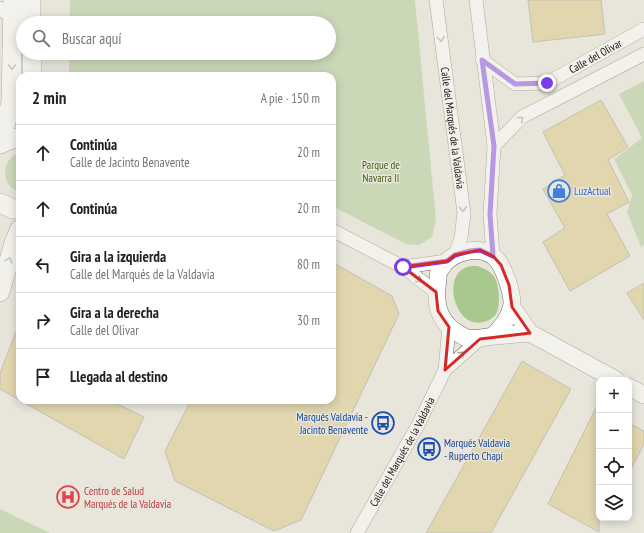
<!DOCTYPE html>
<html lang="es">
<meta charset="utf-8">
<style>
:root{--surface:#fff;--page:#f2f2f2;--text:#222;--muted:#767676;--line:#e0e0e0}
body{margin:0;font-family:"PT Sans Narrow",sans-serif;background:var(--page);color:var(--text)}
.controls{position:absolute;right:12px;bottom:12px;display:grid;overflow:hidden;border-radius:8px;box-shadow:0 2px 10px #0003}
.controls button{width:36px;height:36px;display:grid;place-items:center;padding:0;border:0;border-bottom:1px solid var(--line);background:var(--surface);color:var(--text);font:20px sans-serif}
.stop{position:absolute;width:12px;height:12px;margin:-9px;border:3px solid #7c3aed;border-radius:50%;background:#fff}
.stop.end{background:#7c3aed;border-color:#fff;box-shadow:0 1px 4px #0008}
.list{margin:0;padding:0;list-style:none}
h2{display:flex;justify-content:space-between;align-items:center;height:52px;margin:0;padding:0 16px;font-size:17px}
h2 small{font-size:13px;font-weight:400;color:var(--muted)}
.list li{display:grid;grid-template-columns:26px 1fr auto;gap:12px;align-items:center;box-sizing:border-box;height:56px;padding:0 16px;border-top:1px solid var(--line)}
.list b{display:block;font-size:15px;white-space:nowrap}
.list p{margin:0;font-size:13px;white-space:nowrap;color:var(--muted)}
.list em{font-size:13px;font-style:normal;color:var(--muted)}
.icon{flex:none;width:22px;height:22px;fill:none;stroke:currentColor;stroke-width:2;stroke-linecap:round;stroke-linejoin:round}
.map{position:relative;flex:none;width:644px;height:533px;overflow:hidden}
.search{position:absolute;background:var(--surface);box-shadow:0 2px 10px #0003;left:16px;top:16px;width:320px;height:44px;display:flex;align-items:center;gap:10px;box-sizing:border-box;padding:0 14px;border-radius:22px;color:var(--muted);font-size:15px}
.panel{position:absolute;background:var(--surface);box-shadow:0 2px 10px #0003;left:16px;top:72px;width:320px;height:332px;border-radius:12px}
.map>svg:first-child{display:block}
</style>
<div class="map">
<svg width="644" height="533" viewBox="0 0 644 533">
<rect width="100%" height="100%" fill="#e8e6db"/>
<!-- green -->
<g fill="#a9c88e">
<polygon points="70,0 415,0 436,220 432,237 419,245 406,244 332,206 332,76 69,76 69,53 329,53 329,23 70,23"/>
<polygon points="644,81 644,245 641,247 627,212 632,195 614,159 642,138 619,94"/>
<path d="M20 153V192C0 188 0 157 20 153Z"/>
<path d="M477 266C484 268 492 272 495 278 499 287 501 305 496 314 493 318 489 321 483 322 456 329 442 278 465 268 468 266 474 266 477 266Z"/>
<polygon points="0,509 50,533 0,533"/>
</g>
<!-- building -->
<g fill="#dac478" stroke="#96948a">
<polygon points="528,0 601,0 605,34 533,42"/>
<polygon points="601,100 628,147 608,160 629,202 607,214 630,256 570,291 543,242 565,228 543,189 565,175 543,132"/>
<polygon points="332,262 392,296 399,314 301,520 274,531 175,481 165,451 191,400 332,400"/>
<polygon points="644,283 644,320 627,293"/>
<polygon points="19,324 20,324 20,400 109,400 144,417 124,459 0,389 0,373"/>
<polygon points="522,361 571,389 491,533 426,533"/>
<polygon points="599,402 599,532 548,504"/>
<polygon points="629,423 644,431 644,444 629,473"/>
</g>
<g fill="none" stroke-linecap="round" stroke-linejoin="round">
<!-- minor casing -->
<g stroke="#68655c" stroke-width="14">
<g id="minor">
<path id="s1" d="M436 0 464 213 461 238 455 255"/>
<polyline points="476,0 494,146 490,214 493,256"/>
<polyline points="0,8 13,19"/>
<path id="s2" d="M482 60 515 84 547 83 644 29"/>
<polyline points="494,146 522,117 644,54"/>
<polyline points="332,230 403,267 436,292"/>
<polyline points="403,267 447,261"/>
<polyline points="445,370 480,339"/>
<path id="s3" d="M357 533 418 425 445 370 449 327"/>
</g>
</g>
<!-- tertiary casing -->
<g stroke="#68655c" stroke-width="18">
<g id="tertiary">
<polyline points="512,307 530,333 616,380"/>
<path d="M493 336C501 328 508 320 511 309 515 297 503 263 493 256 477 244 449 253 440 270 438 272 438 276 438 279 435 300 436 319 456 332 460 334 463 337 467 338 476 340 485 337 494 336 506 335 518 334 530 333"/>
<polyline points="629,387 644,395"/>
</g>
</g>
<!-- secondary casing -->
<g stroke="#68655c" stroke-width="20">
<g id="secondary">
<polyline points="31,0 31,23"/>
<polyline points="32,53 32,76"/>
<polyline points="1,143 11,102 13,0"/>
<polyline points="0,144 12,139 20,138"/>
<polyline points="0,203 13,209 20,209"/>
<polyline points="0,292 14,243 20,229"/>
</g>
</g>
<!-- minor -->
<use href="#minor" stroke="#fff" stroke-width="13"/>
<!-- tertiary -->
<use href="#tertiary" stroke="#fff" stroke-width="17"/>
<!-- secondary -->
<use href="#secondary" stroke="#fff" stroke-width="19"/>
</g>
<!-- one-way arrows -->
<defs><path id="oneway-chevron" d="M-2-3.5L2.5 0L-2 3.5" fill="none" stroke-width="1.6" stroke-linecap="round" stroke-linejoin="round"/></defs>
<g stroke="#a0a09f">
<use href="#oneway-chevron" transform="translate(441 39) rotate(82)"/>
<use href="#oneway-chevron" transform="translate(12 67) rotate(91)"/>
<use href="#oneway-chevron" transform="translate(521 119) rotate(-39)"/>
<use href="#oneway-chevron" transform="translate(463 209) rotate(86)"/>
<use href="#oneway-chevron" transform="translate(9 260) rotate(-74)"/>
<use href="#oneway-chevron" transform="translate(419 280) rotate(37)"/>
<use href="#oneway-chevron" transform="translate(462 354) rotate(-41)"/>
</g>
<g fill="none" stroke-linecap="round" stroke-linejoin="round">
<!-- route -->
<polyline stroke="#7c3aed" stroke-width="5" points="403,267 447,261 455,255 470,251 480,250 493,256 490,214 494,146 482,60 515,84 547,83"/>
</g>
<!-- marked area -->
<path d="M0 0H644V533H0ZM480 250 493 256 501 265 509 285 512 307 530 333 480 339 445 370 449 327 438 311 436 292 403 267 447 261 455 255Z" fill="#e8e6db" fill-opacity=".55" fill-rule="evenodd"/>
<path fill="none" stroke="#d62828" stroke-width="3" stroke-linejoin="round" d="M480 250 493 256 501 265 509 285 512 307 530 333 480 339 445 370 449 327 438 311 436 292 403 267 447 261 455 255Z"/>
<!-- icons -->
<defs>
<g id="shop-ring" transform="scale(1.15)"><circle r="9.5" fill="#e8e6db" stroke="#3f7fe0" stroke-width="1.5"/><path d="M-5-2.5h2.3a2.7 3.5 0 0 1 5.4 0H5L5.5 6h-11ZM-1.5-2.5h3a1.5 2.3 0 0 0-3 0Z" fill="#3f7fe0"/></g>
<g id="bus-ring" transform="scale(1.15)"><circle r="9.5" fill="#e8e6db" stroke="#1a4fb4" stroke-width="1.5"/><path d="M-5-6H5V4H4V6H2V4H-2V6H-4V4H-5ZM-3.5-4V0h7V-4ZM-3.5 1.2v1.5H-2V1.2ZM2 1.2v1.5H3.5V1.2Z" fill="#1a4fb4"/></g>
<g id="hospital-ring" transform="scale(1.15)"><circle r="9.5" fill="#e8e6db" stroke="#e0444e" stroke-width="1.5"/><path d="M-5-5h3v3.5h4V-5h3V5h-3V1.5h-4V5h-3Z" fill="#e0444e"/></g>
</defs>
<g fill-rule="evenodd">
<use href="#shop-ring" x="559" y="191"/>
<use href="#bus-ring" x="383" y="423"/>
<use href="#bus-ring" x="429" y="449"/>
<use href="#hospital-ring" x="68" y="497"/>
</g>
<g text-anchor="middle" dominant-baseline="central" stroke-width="3" stroke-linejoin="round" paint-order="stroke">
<!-- street labels -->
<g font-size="11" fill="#12110e" stroke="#e8e6db">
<text stroke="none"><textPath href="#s2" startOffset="128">Calle del Olivar</textPath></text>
<text stroke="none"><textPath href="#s1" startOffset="129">Calle del Marqués de la Valdavia</textPath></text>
<text stroke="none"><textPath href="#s3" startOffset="93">Calle del Marqués de la Valdavia</textPath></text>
</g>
<!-- park labels -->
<g font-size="11" fill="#3d5d17" stroke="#e8e6db">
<text x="381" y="165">Parque de<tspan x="381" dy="13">Navarra II</tspan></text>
</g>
<!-- shop labels -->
<g font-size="11" fill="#366cbe" stroke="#e8e6db" text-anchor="start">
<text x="574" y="191">LuzActual</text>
</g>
<!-- transit labels -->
<g font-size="11" fill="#164399" stroke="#e8e6db" text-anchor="end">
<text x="368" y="417">Marqués Valdavia -<tspan x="368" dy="13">Jacinto Benavente</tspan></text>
<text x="444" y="443" text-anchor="start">Marqués Valdavia<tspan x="444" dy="13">- Ruperto Chapí</tspan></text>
</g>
<!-- health labels -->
<g font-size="11" fill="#be3a42" stroke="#e8e6db" text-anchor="start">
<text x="84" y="491">Centro de Salud<tspan x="84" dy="13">Marqués de la Valdavia</tspan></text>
</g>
</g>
</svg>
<div class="controls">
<button>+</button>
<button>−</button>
<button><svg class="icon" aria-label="locate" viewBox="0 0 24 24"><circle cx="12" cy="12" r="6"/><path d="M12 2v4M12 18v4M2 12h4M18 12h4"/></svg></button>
<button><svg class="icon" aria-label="layers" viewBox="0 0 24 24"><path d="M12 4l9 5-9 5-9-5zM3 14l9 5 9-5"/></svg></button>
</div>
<div class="stop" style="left:403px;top:267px"></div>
<div class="stop end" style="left:547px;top:83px"></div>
<div class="search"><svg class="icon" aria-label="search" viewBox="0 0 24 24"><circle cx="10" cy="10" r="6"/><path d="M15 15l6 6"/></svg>Buscar aquí</div>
<section class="panel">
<h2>2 min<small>A pie · 150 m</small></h2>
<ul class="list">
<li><svg class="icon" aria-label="ahead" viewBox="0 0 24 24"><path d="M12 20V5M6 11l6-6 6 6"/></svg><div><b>Continúa</b><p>Calle de Jacinto Benavente</p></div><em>20 m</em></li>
<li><svg class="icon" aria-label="ahead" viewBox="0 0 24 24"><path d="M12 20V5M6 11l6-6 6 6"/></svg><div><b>Continúa</b></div><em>20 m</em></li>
<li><svg class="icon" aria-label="left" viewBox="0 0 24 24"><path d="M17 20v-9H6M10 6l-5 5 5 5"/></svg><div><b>Gira a la izquierda</b><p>Calle del Marqués de la Valdavia</p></div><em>80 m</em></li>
<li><svg class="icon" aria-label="right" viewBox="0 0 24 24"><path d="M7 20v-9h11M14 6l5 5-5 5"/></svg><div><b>Gira a la derecha</b><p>Calle del Olivar</p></div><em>30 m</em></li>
<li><svg class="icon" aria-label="arrive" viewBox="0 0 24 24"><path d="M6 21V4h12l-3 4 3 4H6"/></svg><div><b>Llegada al destino</b></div></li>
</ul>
</section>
</div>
